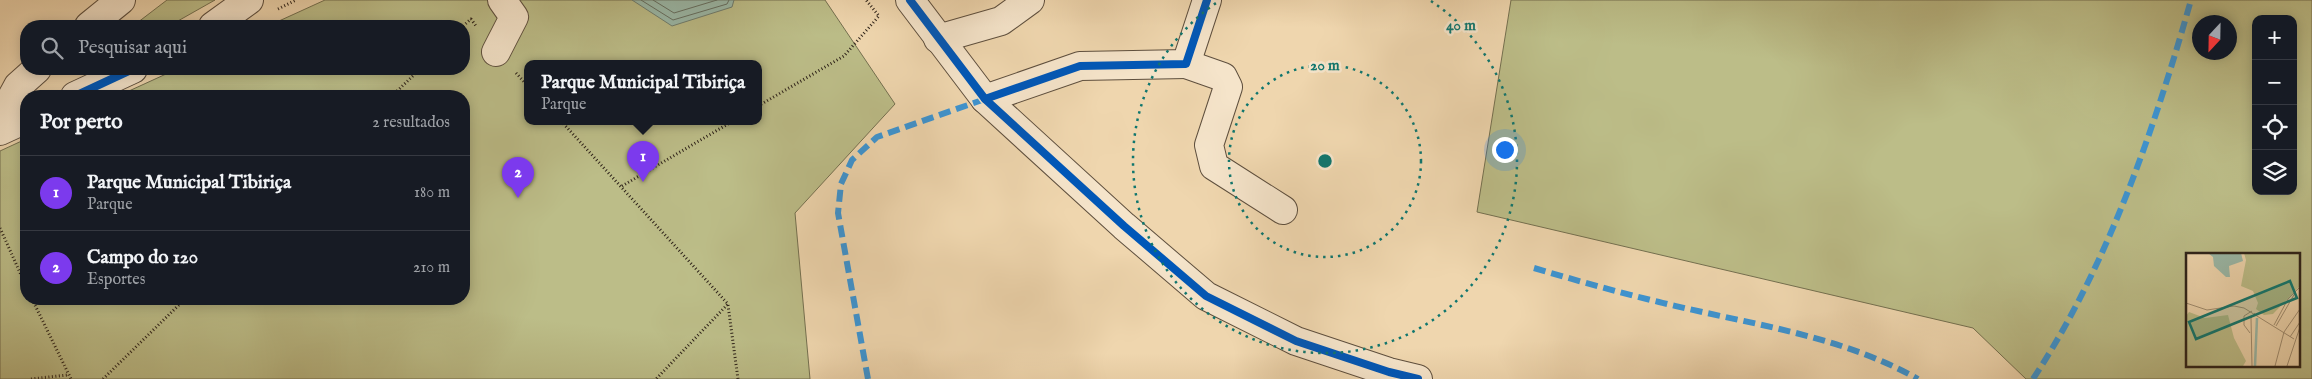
<!DOCTYPE html>
<html lang="pt">
<meta charset="utf-8">
<style>
:root{--surface:#171b24;--page:#242831;--text:#f1f3f6;--muted:#9ea1a6;--line:#363941;--accent:#7c3aed}
body{margin:0;font-family:"IM FELL English",serif;background:var(--page);color:var(--text)}
.controls{position:absolute;right:15px;top:15px;display:grid;overflow:hidden;border-radius:10px;box-shadow:0 2px 12px #0003}
.controls button{width:45px;height:45px;display:grid;place-items:center;padding:0;border:0;border-bottom:1px solid var(--line);background:var(--surface);color:var(--text);font:25px sans-serif}
.compass{position:absolute;left:2192px;top:15px;width:45px;height:45px;border-radius:50%;background:var(--surface);box-shadow:0 2px 12px #0003;rotate:202deg}
.you{position:absolute;left:1504px;top:149px;width:18px;height:18px;margin:-12px;border:4px solid #fff;border-radius:50%;background:#1a73e8;box-shadow:0 0 0 8px #1a73e833}
.badge{display:grid;place-items:center;width:32px;height:32px;border-radius:50%;background:var(--accent);color:#fff;font-size:16px;font-weight:700}
.pin{position:absolute;translate:-50% -41px;filter:drop-shadow(0 1px 2px #0008)}
.pin::after{content:'';position:absolute;top:26px;width:18px;height:15px;background:inherit;clip-path:polygon(0 0,100% 0,50% 100%)}
.popup{position:absolute;left:524px;top:60px;width:238px;height:65px;box-sizing:border-box;display:grid;place-content:center;border-radius:10px;background:var(--surface);filter:drop-shadow(0 1px 4px #0005);font-size:16px;white-space:nowrap;color:var(--muted)}
.popup b{font-size:19px;color:var(--text)}
.popup::after{content:'';position:absolute;left:50%;top:100%;margin-left:-10px;border:10px solid transparent;border-top-color:var(--surface)}
.list{margin:0;padding:0;list-style:none}
h2{display:flex;justify-content:space-between;align-items:center;height:65px;margin:0;padding:0 20px;font-size:21px}
h2 small{font-size:16px;font-weight:400;color:var(--muted)}
.list li{display:grid;grid-template-columns:32px 1fr auto;gap:15px;align-items:center;box-sizing:border-box;height:75px;padding:0 20px;border-top:1px solid var(--line)}
.list b{display:block;font-size:19px;white-space:nowrap}
.list p{margin:0;font-size:16px;white-space:nowrap;color:var(--muted)}
.list em{font-size:16px;font-style:normal;color:var(--muted)}
.icon{flex:none;width:28px;height:28px;fill:none;stroke:currentColor;stroke-width:2;stroke-linecap:round;stroke-linejoin:round}
.map{position:relative;flex:none;width:2312px;height:379px;overflow:hidden}
.search{position:absolute;background:var(--surface);box-shadow:0 2px 12px #0003;left:20px;top:20px;width:450px;height:55px;display:flex;align-items:center;gap:12px;box-sizing:border-box;padding:0 18px;border-radius:20px;color:var(--muted);font-size:19px}
.panel{position:absolute;background:var(--surface);box-shadow:0 2px 12px #0003;left:20px;top:90px;width:450px;height:215px;border-radius:20px}
.map>svg:first-child{display:block}
</style>
<div class="map">
<svg width="2312" height="379" viewBox="0 0 2312 379">
<rect width="100%" height="100%" fill="#efd6ae"/>
<filter id="stains"><feTurbulence type="fractalNoise" baseFrequency=".004" numOctaves="4"/><feColorMatrix values="0 0 0 0 .2 0 0 0 0 .09 0 0 0 0 .02 0 0 0 .5 -.17"/></filter>
<radialGradient id="worn" r=".72"><stop offset=".6" stop-color="#630" stop-opacity="0"/><stop offset="1" stop-color="#630" stop-opacity=".3"/></radialGradient>
<!-- green -->
<g fill="#bcbd88" stroke="#747050" fill-rule="evenodd">
<polygon points="167,0 215,0 169,26 133,26"/>
<path d="M325 0H825L895 104 795 213 810 379H0V151L26 139V299H464V96H118L177 69H464V26H268ZM528 63H758V121H528Z"/>
<path d="M1511 0H2312V379H2026L1973 328 1477 212ZM2256 19H2293V191H2256ZM2200 22H2230V52H2200ZM2187 254H2298V365H2187Z"/>
</g>
<!-- water -->
<polygon fill="#9ab9a9" stroke="#6e7d6f" points="632,0 734,0 732,7 672,26"/>
<g fill="none" stroke-linecap="round" stroke-linejoin="round">
<!-- shore -->
<g stroke="#646e61" stroke-width="1">
<polyline points="641,0 673,20 727,4 729,0"/>
<polyline points="653,0 674,13 717,0"/>
</g>
<!-- minor casing -->
<g stroke="#5e4f3e" stroke-width="30">
<g id="minor">
<polyline points="910,0 985,99 1124,226 1206,296 1296,341 1389,372 1418,379"/>
<polyline points="89,26 121,0"/>
<polyline points="213,26 249,0"/>
<polyline points="938,39 1001,21 1030,0"/>
<polyline points="496,52 514,17 502,0"/>
<polyline points="1186,64 1223,77 1228,87 1209,145 1214,166 1283,210"/>
<polyline points="75,96 133,69"/>
<polyline points="985,99 1080,66 1186,64 1207,0"/>
<polyline points="0,119 18,86 37,69"/>
<polyline points="0,131 26,119"/>
</g>
</g>
<!-- path -->
<g stroke="#2d2219" stroke-width="3" stroke-dasharray="1 2.5" stroke-linecap="butt">
<polyline points="278,9 296,0"/>
<polyline points="463,26 471,19 476,26"/>
<polyline points="516,73 528,86"/>
<polyline points="392,96 420,69"/>
<polyline points="758,106 844,56 879,16 866,0"/>
<polyline points="561,121 728,304 656,379"/>
<polyline points="622,186 733,121"/>
<polyline points="0,228 26,286"/>
<polyline points="32,299 71,379"/>
<polyline points="728,305 738,379"/>
<polyline points="31,379 67,375"/>
<polyline points="103,379 185,299"/>
</g>
<!-- minor -->
<use href="#minor" stroke="#f5e4ca" stroke-width="28"/>
<!-- quiet -->
<g stroke="#3c95d4" stroke-width="6" stroke-dasharray="12 6" stroke-linecap="butt">
<path d="M1534 268C1575 280 1617 292 1659 302 1747 324 1838 334 1918 379"/>
<polyline points="868,379 838,213 841,184 852,160 877,137 985,99"/>
<path d="M2033 379C2108 265 2154 130 2191 0"/>
</g>
<!-- cycleway casing -->
<g stroke="#f5e4ca" stroke-width="11">
<g id="cycleway">
<polyline points="910,0 985,99 1124,226 1206,296 1296,341 1389,372 1418,379"/>
<polyline points="75,96 133,69"/>
<polyline points="985,99 1080,66 1186,64 1207,0"/>
</g>
</g>
<!-- cycleway -->
<use href="#cycleway" stroke="#0057b8" stroke-width="8"/>
</g>
<!-- distance rings -->
<g fill="none" stroke="#0f766e" stroke-width="2.5" stroke-dasharray="2.5 5">
<circle cx="1325" cy="161" r="96"/>
<path d="M1431 1A192 192 0 1 1 1219 1"/>
</g>
<!-- overview -->
<g transform="translate(2186 253)">
<rect width="114" height="114" fill="#efd6ae"/>
<path d="M58 0H114V33L87 61 78 62 70 56 72 50 67 38 55 33 60 7ZM3 59 19 65 42 62 48 85 60 108 57 113H0V63Z" fill="#bcbd88"/>
<path d="M22 0H55L57 8 43 13 44 24H40L28 13 27 4Z" fill="#9ab9a9"/>
<path fill="none" stroke="#9ab9a9" stroke-width="2.5" d="M69 113 71 65"/>
<path fill="none" stroke="#a18e72" stroke-width="1" d="M0 50 21 57 48 53 58 55 108 86M88 72 102 46 114 34M90 73 109 40M64 80 58 72V63L66 58M104 84 114 69M66 113 65 65 69 60M89 113 98 79 114 56M101 113 114 74"/>
<path fill="#0f766e" fill-opacity="0.15" stroke="#0f766e" stroke-width="2.5" d="M104 28 111 45 10 86 3 69Z"/>
<rect width="114" height="114" fill="none" stroke="#2d2219" stroke-width="2.5"/>
</g>
<circle cx="1325" cy="161" r="8" fill="#0f766e" stroke="#f5e4ca" stroke-width="2.5"/>
<g font-size="15" text-anchor="middle" font-weight="bold" fill="#0f766e" stroke="#f5e4ca" stroke-width="5" stroke-linejoin="round" paint-order="stroke">
<text x="1461" y="30">40 m</text>
<text x="1325" y="70">20 m</text>
</g>
<rect width="100%" height="100%" filter="url(#stains)"/>
<rect width="100%" height="100%" fill="url(#worn)"/>
</svg>
<div class="controls">
<button>+</button>
<button>−</button>
<button><svg class="icon" aria-label="locate" viewBox="0 0 24 24"><circle cx="12" cy="12" r="6"/><path d="M12 2v4M12 18v4M2 12h4M18 12h4"/></svg></button>
<button><svg class="icon" aria-label="layers" viewBox="0 0 24 24"><path d="M12 4l9 5-9 5-9-5zM3 14l9 5 9-5"/></svg></button>
</div>
<svg class="compass" viewBox="-18 -18 36 36"><path d="M0-13l5 13h-10z" fill="#e53935"/><path d="M0 13l5-13h-10z" fill="#9ea1a6"/></svg>
<div class="you"></div>
<div class="pin badge" style="left:643px;top:182px">1</div>
<div class="popup"><b>Parque Municipal Tibiriça</b>Parque</div>
<div class="pin badge" style="left:518px;top:198px">2</div>
<div class="search"><svg class="icon" aria-label="search" viewBox="0 0 24 24"><circle cx="10" cy="10" r="6"/><path d="M15 15l6 6"/></svg>Pesquisar aqui</div>
<section class="panel">
<h2>Por perto<small>2 resultados</small></h2>
<ul class="list">
<li><span class="badge">1</span><div><b>Parque Municipal Tibiriça</b><p>Parque</p></div><em>180 m</em></li>
<li><span class="badge">2</span><div><b>Campo do 120</b><p>Esportes</p></div><em>210 m</em></li>
</ul>
</section>
</div>
